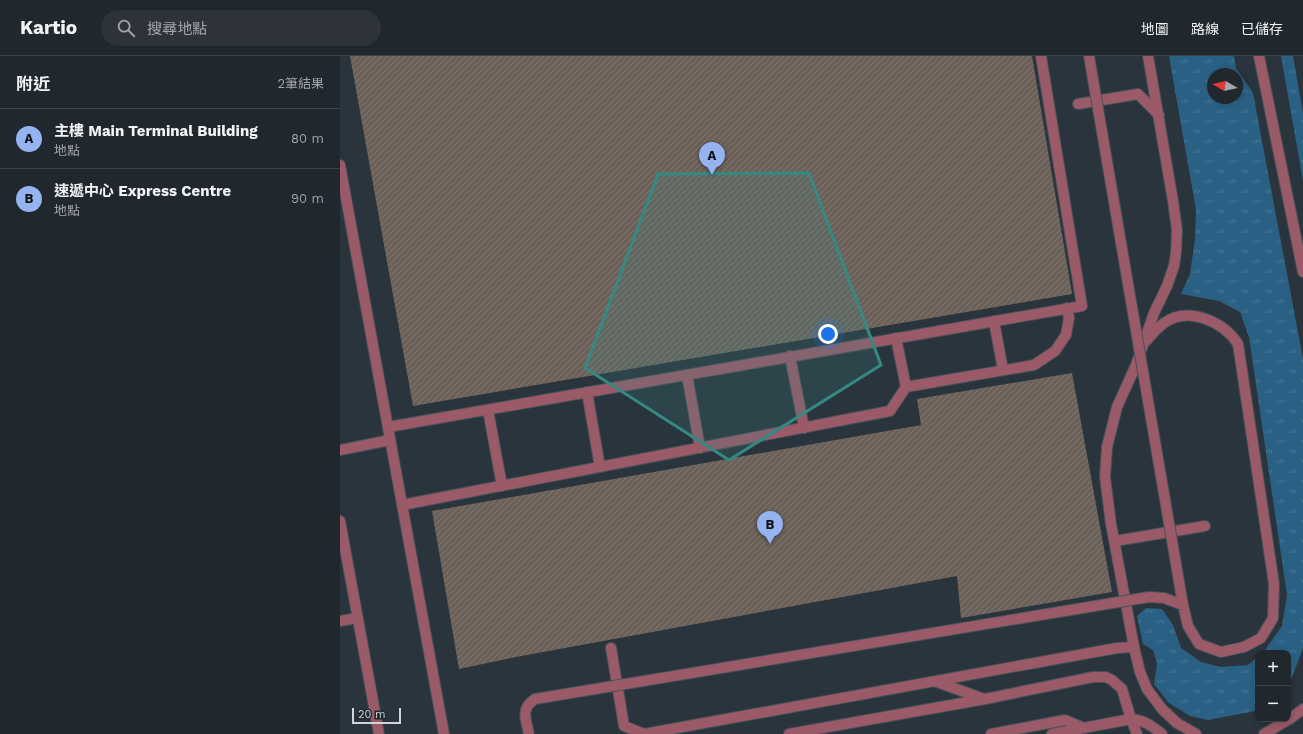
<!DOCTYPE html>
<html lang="zh-TW">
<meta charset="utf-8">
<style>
:root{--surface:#20272d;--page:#2d3339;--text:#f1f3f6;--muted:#a2a5aa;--line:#3d4449;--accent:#95b2f1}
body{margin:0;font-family:"Work Sans","Noto Sans TC",sans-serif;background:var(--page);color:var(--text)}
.controls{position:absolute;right:12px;bottom:12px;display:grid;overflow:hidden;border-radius:8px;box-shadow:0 2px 6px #0003}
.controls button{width:36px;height:36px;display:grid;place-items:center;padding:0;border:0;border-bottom:1px solid var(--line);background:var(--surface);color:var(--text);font:20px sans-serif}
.compass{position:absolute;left:867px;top:12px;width:36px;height:36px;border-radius:50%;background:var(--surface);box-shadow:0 2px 6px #0003;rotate:279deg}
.scale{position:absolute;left:12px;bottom:10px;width:49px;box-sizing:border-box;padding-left:4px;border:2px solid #ced4d9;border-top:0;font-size:11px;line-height:14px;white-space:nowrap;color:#ced4d9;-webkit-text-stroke:3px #202a31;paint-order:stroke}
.you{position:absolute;left:488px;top:278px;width:14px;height:14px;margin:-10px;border:3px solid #fff;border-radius:50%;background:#1a73e8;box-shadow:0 0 0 6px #1a73e833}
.badge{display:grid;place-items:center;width:26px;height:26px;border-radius:50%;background:var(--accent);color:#111;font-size:13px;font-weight:700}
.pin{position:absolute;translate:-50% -33px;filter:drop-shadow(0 1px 2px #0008)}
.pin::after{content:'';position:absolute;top:21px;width:14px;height:12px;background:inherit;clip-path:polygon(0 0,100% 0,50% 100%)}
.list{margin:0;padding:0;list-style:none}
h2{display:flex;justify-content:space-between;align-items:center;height:52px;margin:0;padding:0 16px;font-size:17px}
h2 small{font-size:13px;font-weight:400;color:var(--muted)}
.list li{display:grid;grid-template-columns:26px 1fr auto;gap:12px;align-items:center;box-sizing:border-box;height:60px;padding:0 16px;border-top:1px solid var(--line)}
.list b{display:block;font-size:15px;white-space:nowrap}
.list p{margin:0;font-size:13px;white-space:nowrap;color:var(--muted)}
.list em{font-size:13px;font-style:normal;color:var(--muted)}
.icon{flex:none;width:22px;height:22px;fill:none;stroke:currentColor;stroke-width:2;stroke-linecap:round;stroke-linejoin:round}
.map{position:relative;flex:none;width:963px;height:678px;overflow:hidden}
header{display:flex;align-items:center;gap:24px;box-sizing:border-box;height:56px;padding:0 20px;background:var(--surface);border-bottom:1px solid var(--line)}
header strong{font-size:19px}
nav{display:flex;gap:22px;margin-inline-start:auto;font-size:14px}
.search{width:280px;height:36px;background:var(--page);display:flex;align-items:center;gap:10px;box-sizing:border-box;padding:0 14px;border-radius:22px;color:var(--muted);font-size:15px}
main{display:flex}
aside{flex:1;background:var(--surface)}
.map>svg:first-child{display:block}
</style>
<header>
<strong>Kartio</strong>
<div class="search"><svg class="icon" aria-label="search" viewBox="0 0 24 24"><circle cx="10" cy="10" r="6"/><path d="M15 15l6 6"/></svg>搜尋地點</div>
<nav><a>地圖</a><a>路線</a><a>已儲存</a></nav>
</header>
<main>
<aside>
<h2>附近<small>2筆結果</small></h2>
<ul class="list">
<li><span class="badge">A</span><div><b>主樓 Main Terminal Building</b><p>地點</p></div><em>80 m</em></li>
<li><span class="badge">B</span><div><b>速遞中心 Express Centre</b><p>地點</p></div><em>90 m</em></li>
</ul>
</aside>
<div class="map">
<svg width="963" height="678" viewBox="0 0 963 678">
<defs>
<pattern id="grass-tufts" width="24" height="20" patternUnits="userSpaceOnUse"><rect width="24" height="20" fill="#2a6083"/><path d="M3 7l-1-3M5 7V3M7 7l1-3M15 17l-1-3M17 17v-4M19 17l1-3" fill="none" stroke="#487694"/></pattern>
<pattern id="building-hatch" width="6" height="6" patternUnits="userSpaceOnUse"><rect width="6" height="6" fill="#6c6159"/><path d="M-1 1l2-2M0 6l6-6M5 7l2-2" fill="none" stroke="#807770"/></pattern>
</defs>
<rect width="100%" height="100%" fill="#2a343c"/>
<!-- grass -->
<g fill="url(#grass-tufts)" fill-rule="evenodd">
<path d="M829 0H894L896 12 913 37 963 303V592L951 624 948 627V597H923L942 570 947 539 909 281 900 256 879 245 841 238 850 218 855 183 856 154ZM873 18H897V42H873Z"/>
<polygon points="941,0 953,0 963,57 963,125"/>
<polygon points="806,552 822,553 833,569 841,592 861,606 881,611 908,609 918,601 918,652 915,655 868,664 850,660 829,647 814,628 817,608 813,594 803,588 797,560"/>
</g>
<!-- building -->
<g fill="url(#building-hatch)">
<polygon points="10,0 692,0 732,238 73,350"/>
<polygon points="732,317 772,536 621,562 617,520 176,601 119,613 92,455 581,369 577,343"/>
</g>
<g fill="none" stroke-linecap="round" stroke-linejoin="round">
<!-- minor casing -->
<g stroke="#485158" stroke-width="12">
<g id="minor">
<polyline points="808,0 833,145 837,174 836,196 834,210 827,230 814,257 796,309 777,351 767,391 765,421 771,468 794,591 800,616 807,633 822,653 837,667 856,678"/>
<polyline points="919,0 963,216"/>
<polyline points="738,48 798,38 819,59"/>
<polyline points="0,109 104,678"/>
<polyline points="654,265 663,314"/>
<polyline points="556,282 566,331"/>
<path d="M806 285C811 279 817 272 824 267 848 250 883 265 898 288L934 528 933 562 921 582 904 591 881 596 859 588 848 570 843 549"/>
<polyline points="450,300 464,372"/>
<polyline points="347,319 360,392"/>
<polyline points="247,336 260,411"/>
<polyline points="148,354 162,430"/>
<polyline points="48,371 742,250 701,0"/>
<polyline points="0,394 50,384"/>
<polyline points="62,449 550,355 566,331 694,309 715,295 726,279 729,262 727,252"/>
<polyline points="0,465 39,678"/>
<polyline points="775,485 865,470"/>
<polyline points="0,565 17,562"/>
<polyline points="271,592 284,670 304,678 777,592 794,591"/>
<polyline points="597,626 644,643"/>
<polyline points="449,678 645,643 753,621 766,621 772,624 782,633 791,663 797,678"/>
<polyline points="651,678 725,664 744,672"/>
<path d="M712 678 791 663C804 664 812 670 822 678"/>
<polyline points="924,678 951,662 963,653"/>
</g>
</g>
<!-- minor -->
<use href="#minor" stroke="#9a5a68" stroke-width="10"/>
<!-- minor-bridge casing -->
<g stroke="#485158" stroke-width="12" stroke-linecap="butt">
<g id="minor-bridge">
<polyline points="749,0 843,549"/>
<path d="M189 678C186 663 180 653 195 643L809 541 824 542 843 549"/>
</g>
</g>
<!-- minor-bridge -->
<use href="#minor-bridge" stroke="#9a5a68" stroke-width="10"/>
</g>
<!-- marked area -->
<path fill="#358983" fill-opacity="0.2" stroke="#358983" stroke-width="3" stroke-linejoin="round" d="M469 117 541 309 389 404 245 312 318 118Z"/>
</svg>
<div class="controls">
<button>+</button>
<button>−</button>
</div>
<svg class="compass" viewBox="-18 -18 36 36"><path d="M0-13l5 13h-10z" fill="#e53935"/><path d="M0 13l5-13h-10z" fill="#a2a5aa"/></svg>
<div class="scale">20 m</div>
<div class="you"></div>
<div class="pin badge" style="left:372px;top:119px">A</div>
<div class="pin badge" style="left:430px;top:488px">B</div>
</div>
</main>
